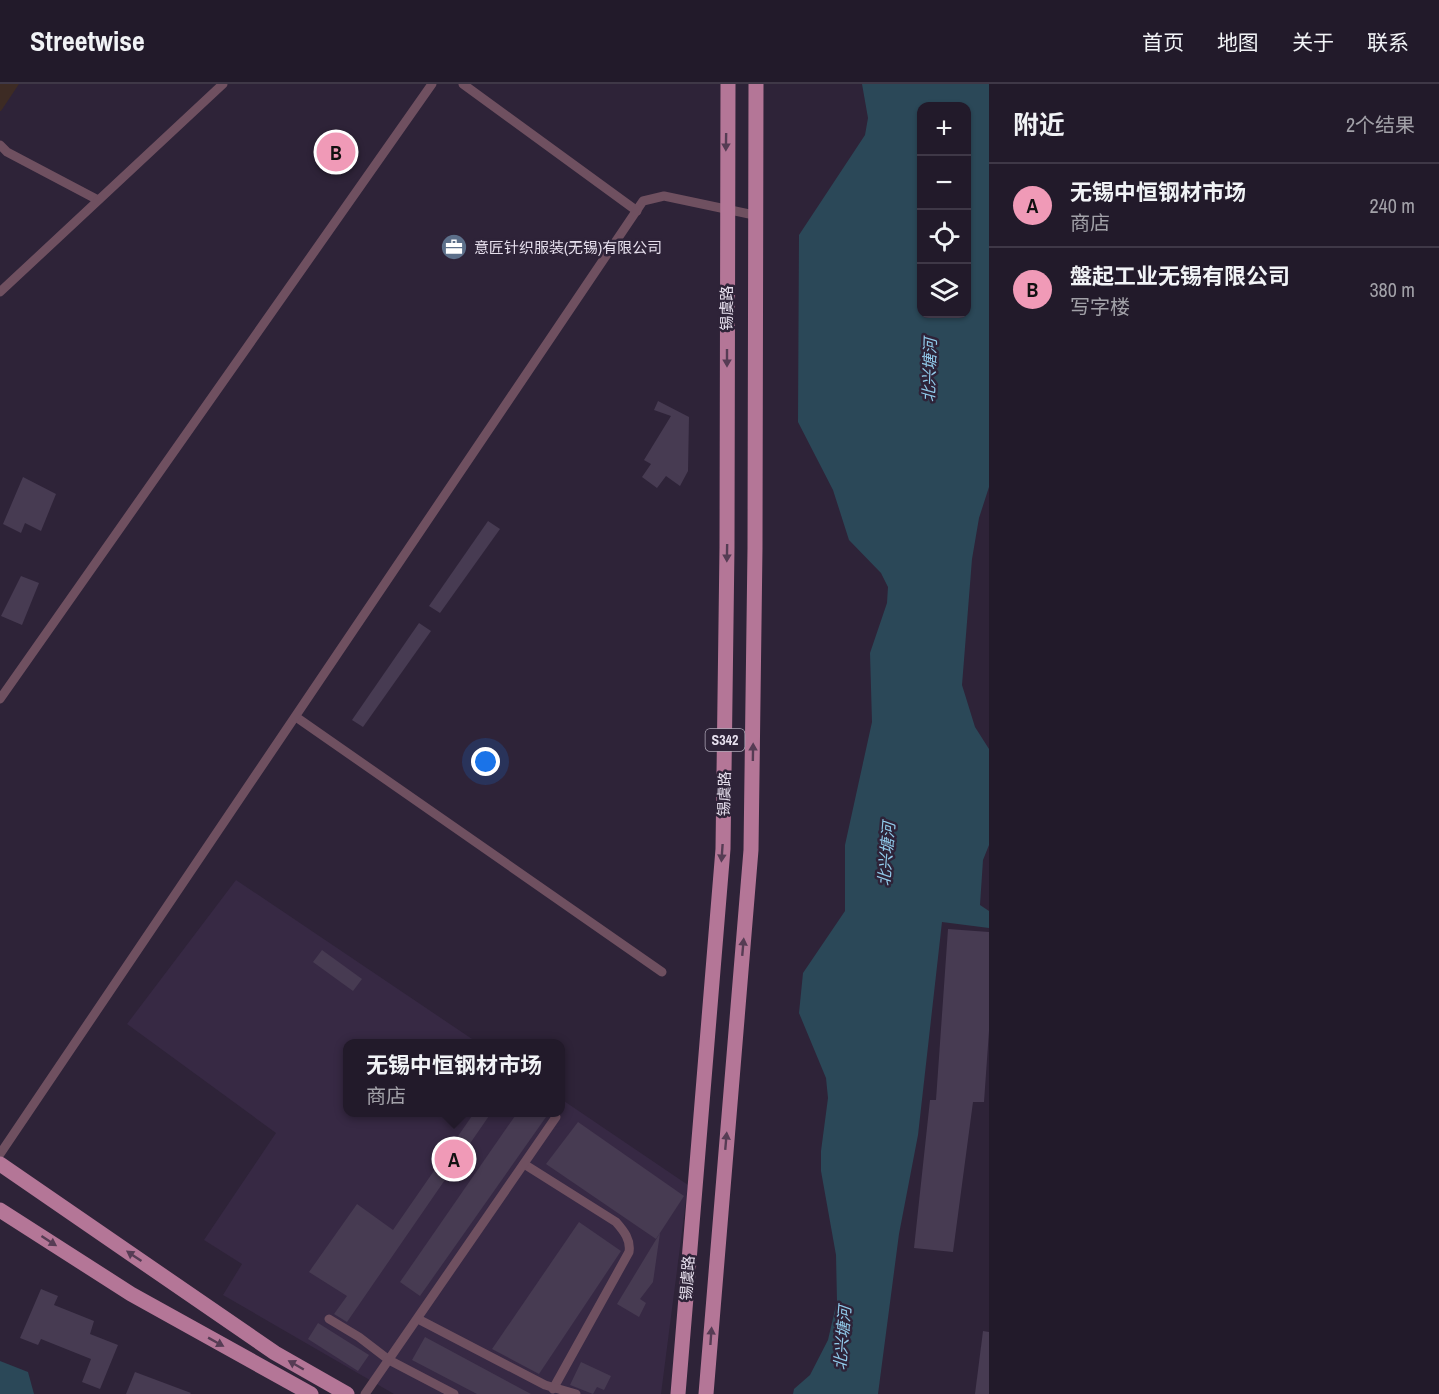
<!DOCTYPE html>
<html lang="zh">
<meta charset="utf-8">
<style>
:root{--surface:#221a2a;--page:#2a2332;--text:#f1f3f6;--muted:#a2a1a8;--line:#3f3847;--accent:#f09ab7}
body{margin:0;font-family:"Archivo Narrow","Noto Sans SC",sans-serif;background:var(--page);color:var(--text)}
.controls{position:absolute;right:18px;top:18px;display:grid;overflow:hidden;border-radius:12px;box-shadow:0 2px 4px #0004}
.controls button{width:54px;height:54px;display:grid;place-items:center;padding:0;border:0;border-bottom:2px solid var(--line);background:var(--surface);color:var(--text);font:30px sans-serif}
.you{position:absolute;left:486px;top:678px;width:21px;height:21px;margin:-15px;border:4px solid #fff;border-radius:50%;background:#1a73e8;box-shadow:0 0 0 9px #1a73e833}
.badge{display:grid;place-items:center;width:39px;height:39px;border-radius:50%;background:var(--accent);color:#111;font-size:20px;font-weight:700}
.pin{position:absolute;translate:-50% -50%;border:3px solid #fff;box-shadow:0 2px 6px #0006}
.popup{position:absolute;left:343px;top:955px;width:222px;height:78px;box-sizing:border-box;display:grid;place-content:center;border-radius:12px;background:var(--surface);filter:drop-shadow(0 2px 4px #0005);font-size:20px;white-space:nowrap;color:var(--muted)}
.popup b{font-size:22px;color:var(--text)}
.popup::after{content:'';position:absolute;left:50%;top:100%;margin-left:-12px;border:12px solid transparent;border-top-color:var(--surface)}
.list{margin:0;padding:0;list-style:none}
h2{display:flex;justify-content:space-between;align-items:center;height:78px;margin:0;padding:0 24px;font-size:26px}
h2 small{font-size:20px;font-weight:400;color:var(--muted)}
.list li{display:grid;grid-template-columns:39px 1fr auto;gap:18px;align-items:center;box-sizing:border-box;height:84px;padding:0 24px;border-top:2px solid var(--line)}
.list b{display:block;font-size:22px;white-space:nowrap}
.list p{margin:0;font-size:20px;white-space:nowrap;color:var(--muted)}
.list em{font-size:20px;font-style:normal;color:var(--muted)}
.icon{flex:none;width:33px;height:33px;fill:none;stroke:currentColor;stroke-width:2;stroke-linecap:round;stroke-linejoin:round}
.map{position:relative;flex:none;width:989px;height:1310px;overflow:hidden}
header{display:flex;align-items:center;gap:36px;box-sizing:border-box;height:84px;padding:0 30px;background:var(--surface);border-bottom:2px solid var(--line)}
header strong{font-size:28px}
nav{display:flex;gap:33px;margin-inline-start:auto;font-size:21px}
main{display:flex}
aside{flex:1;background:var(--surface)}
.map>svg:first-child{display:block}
</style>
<header>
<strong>Streetwise</strong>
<nav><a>首页</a><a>地图</a><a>关于</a><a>联系</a></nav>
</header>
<main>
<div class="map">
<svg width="989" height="1310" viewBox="0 0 989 1310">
<rect width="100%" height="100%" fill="#2e2338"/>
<!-- built -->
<polygon fill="#372944" points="236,796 478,959 348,960 348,1028 560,1028 561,1015 688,1101 661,1310 394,1310 223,1211 242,1180 204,1156 276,1049 127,940"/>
<!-- education -->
<polygon fill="#3d2b24" points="0,0 19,0 1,27 0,27"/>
<!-- water -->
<g fill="#2b4858" fill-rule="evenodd">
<path d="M862 0H989V403L979 434 972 475 962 601 975 643 989 665V761L983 776 980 821 989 827V844L942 838 918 1051 899 1150 878 1310H793L794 1305 810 1291 828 1256 837 1217 836 1171 821 1087V1067L828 1014 826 994 799 929 803 889 845 827V761L872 638 870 569 887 519 888 503 881 489 849 456 833 406 798 338 799 151 865 51 868 34ZM922 22H966V230H922Z"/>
<polygon points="0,1277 28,1288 34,1310 0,1310"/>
</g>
<!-- building -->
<g fill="#473b52">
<polygon points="658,317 689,333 688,387 680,402 666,392 657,404 642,393 651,380 644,376 671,332 654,326"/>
<polygon points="23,393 56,410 41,447 25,439 21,449 3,440"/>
<polygon points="488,437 500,445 440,529 429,522"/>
<polygon points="21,492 39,499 22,541 1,532"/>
<polygon points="419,539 431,547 363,643 352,636"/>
<polygon points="948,845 989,848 989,947 984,1018 973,1018 953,1168 914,1164 930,1016 936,1016"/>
<polygon points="322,866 362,895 353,907 313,878"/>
<polygon points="474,1029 491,1029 347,1238 334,1230 347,1212 309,1188 357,1120 393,1146"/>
<polygon points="517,1029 540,1029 546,1033 420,1212 400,1198"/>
<polygon points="578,1038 684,1112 656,1155 546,1080"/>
<polygon points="579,1138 621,1167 539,1290 492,1265"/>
<polygon points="660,1149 653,1198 640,1215 646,1219 639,1233 617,1220"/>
<polygon points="41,1205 58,1212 54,1221 94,1237 90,1250 118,1261 100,1305 82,1298 91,1275 41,1255 38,1261 20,1254"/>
<polygon points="318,1239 369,1271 358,1287 308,1255"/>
<polygon points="983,1247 989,1248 989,1310 975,1310"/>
<polygon points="425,1253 531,1310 477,1310 412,1276"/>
<polygon points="581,1278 611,1292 604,1306 597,1303 593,1310 570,1301"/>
<polygon points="135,1288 191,1309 190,1310 126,1310"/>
</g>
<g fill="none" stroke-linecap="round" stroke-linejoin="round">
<!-- minor -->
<g stroke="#6f5060" stroke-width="9">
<polyline points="463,0 637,127"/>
<polyline points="0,61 7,68 98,116"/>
<polyline points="0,208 223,0"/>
<polyline points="0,615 432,0"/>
<polyline points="296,633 662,888"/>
<polyline points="0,1070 643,117 664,112 754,131"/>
<path d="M524 1080 616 1138C624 1147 631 1156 629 1168L553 1305"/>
<polyline points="329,1235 359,1253 389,1276 454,1310"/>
<polyline points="418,1235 545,1301 576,1310"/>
<polyline points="365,1310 556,1033"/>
</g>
<!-- primary -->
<g stroke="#b47697" stroke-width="15">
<polyline points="0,1080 275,1269 347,1310"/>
<polyline points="0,1126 131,1210 311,1310"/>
<polyline points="678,1310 723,765 727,463 728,0"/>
<polyline points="706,1310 751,766 755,464 756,0"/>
</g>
</g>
<!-- one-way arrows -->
<defs><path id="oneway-solid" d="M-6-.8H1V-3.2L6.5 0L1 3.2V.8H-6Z" transform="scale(1.5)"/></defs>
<g fill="#563c54">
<use href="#oneway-solid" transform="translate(726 58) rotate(91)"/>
<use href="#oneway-solid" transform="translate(727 274) rotate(90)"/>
<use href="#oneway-solid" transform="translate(727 469) rotate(91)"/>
<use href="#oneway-solid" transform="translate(753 668) rotate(-89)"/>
<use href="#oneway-solid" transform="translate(722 769) rotate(94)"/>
<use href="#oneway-solid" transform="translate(743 863) rotate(-85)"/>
<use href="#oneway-solid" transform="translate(726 1057) rotate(-85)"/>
<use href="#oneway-solid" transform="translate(49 1157) rotate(33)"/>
<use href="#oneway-solid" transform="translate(134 1172) rotate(-146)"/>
<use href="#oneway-solid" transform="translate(711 1252) rotate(-86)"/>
<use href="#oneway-solid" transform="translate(216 1258) rotate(29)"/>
<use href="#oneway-solid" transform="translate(296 1281) rotate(-150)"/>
</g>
<!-- icons -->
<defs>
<g id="office-disc" transform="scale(1.35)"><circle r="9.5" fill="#5c6f8a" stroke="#2e2338"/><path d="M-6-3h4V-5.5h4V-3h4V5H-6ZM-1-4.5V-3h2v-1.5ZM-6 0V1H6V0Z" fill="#fff"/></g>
</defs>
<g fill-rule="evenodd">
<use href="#office-disc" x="454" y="163"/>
</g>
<g text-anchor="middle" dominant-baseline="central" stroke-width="5" stroke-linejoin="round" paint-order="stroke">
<!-- shield labels -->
<rect fill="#2e2338" stroke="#afa7b7" stroke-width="1.5" x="705.5" y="645" width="39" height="22" rx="4.5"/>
<g font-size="14" font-weight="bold" fill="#e6dfed">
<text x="725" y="656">S342</text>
</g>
<!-- poi labels -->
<g font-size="15" fill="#e6dfed" stroke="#2e2338" text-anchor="start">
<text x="474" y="163">意匠针织服装(无锡)有限公司</text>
</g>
<!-- street labels -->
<g font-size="15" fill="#e6dfed" stroke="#2e2338">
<text transform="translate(726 224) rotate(-90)">锡虞路</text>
<text transform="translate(724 710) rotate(-89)">锡虞路</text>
<text transform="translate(687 1194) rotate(-86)">锡虞路</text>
</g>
<!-- water labels -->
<g font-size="16" font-style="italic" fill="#91caea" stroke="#2e2338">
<text transform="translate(929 286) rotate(-88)">北兴塘河</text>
<text transform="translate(886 770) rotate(-85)">北兴塘河</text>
<text transform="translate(842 1254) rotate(-85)">北兴塘河</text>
</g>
</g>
</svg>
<div class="controls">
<button>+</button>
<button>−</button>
<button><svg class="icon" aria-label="locate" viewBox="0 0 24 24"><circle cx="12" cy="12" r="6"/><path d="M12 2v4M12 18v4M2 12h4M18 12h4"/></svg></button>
<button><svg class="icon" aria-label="layers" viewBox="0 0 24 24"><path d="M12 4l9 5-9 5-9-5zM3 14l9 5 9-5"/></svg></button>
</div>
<div class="you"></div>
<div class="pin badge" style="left:454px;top:1075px">A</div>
<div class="popup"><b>无锡中恒钢材市场</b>商店</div>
<div class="pin badge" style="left:336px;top:68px">B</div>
</div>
<aside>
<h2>附近<small>2个结果</small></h2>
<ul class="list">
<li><span class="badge">A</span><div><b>无锡中恒钢材市场</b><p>商店</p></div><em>240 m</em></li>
<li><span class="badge">B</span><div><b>盤起工业无锡有限公司</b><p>写字楼</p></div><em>380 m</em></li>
</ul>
</aside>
</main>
